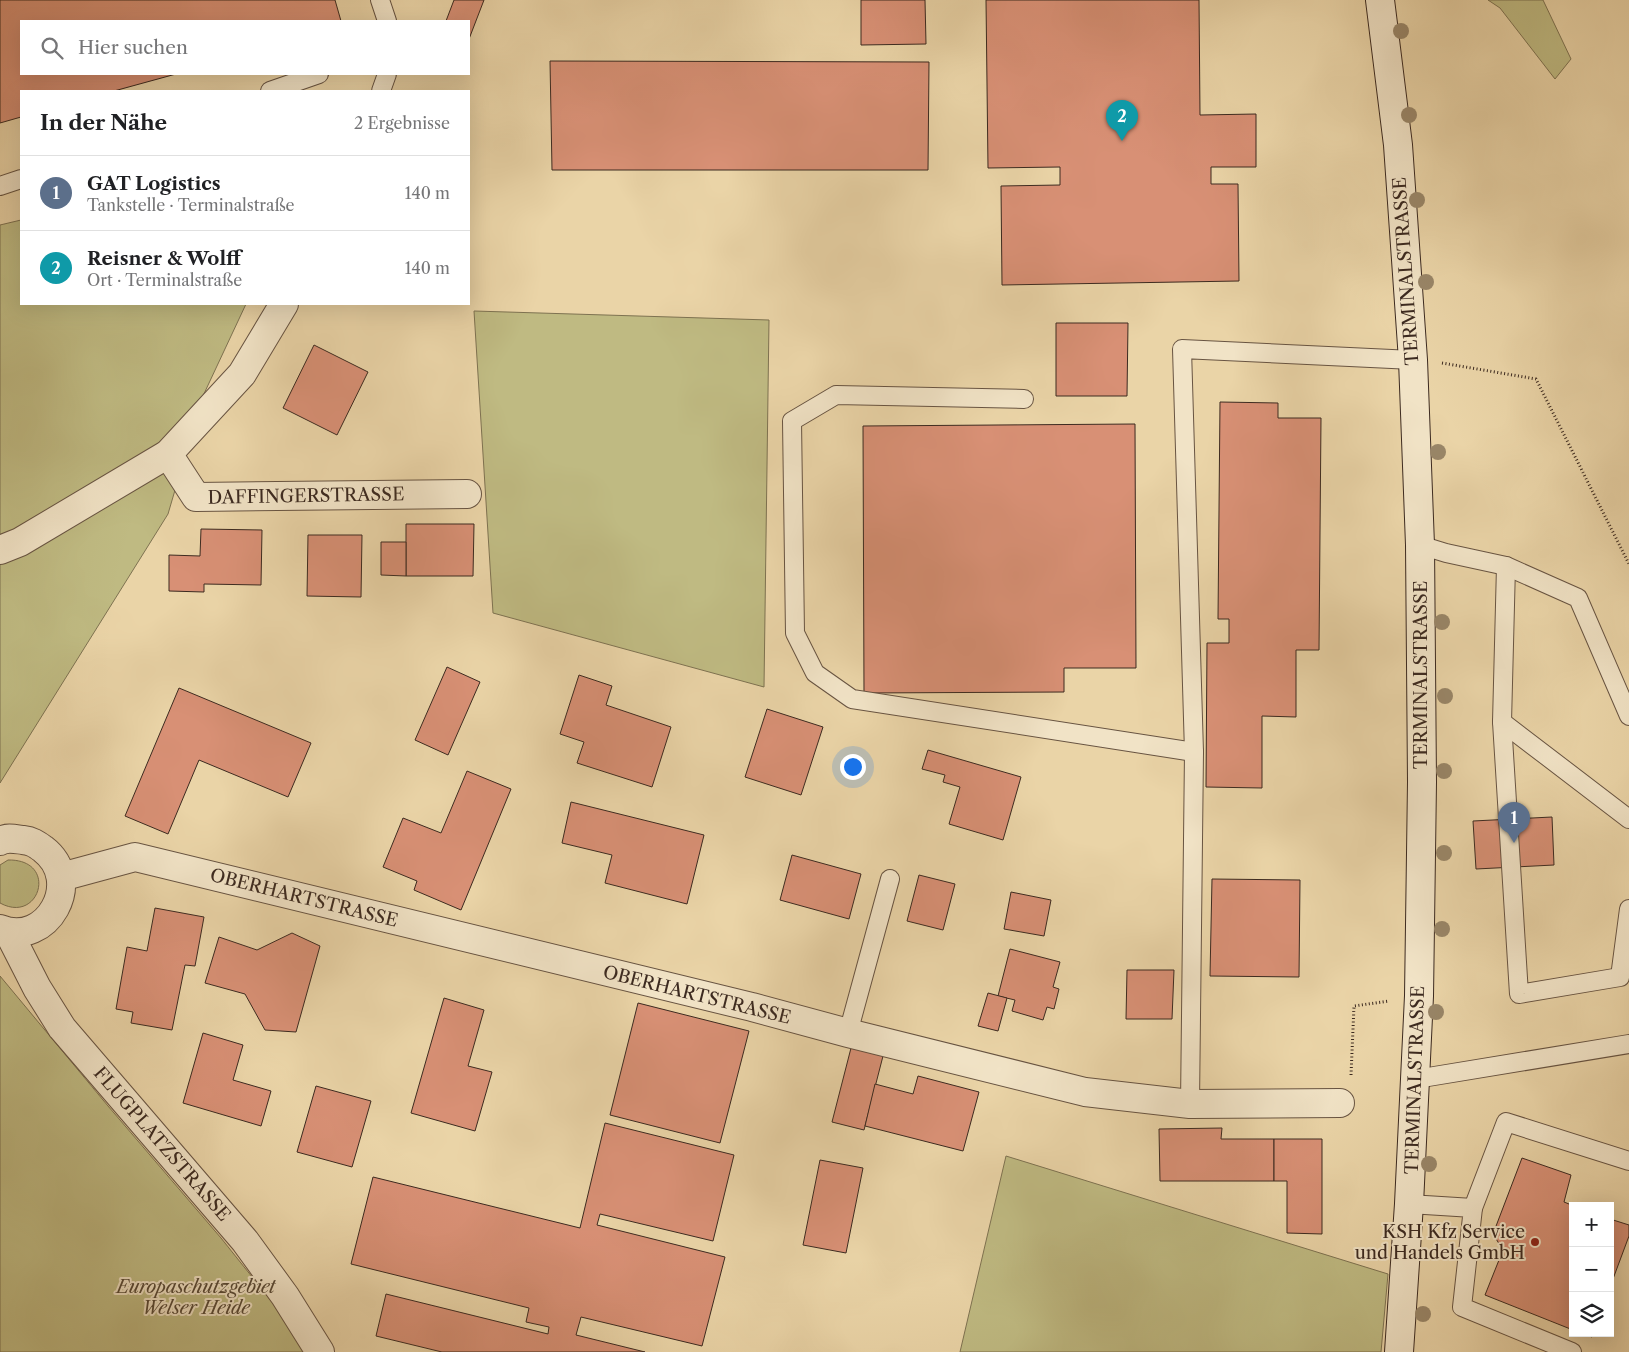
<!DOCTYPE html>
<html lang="de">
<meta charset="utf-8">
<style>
:root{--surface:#fff;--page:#f6f6f6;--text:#202124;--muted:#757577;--line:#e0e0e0;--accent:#ea580c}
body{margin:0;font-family:"Libre Caslon Text",serif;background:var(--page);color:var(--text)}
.controls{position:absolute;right:15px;bottom:15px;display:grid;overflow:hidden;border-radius:0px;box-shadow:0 5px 20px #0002}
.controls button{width:45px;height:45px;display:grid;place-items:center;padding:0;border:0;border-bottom:1px solid var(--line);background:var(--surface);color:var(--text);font:25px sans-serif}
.you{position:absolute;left:852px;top:766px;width:18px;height:18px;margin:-12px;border:4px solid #fff;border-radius:50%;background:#1a73e8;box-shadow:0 0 0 8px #1a73e833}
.badge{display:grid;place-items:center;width:32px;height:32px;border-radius:50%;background:var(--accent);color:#fff;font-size:16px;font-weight:700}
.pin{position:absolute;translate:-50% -41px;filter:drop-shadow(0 1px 2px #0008)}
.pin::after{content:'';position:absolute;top:26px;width:18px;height:15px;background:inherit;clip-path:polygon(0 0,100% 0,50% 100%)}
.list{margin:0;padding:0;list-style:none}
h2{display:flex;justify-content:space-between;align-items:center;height:65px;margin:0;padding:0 20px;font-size:21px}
h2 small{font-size:16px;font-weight:400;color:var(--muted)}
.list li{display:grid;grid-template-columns:32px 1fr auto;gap:15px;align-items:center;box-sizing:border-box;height:75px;padding:0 20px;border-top:1px solid var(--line)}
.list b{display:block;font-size:19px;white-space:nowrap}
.list p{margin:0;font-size:16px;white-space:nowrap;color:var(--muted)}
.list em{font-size:16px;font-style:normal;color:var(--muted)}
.icon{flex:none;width:28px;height:28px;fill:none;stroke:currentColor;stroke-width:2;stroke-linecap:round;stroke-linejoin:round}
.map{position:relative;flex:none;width:1629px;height:1352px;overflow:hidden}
.search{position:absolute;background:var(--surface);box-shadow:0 5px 20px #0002;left:20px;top:20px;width:450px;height:55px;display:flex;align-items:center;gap:12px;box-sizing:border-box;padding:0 18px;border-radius:0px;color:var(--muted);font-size:19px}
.panel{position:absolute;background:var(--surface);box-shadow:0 5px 20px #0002;left:20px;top:90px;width:450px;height:215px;border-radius:0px}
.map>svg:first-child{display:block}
</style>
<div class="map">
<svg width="1629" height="1352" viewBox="0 0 1629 1352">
<rect width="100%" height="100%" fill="#ead4a7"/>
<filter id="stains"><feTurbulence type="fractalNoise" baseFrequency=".004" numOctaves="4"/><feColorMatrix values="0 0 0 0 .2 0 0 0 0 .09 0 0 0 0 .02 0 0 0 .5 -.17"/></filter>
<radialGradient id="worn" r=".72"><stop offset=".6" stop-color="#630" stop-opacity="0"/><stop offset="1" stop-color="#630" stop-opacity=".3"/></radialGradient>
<!-- green -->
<g fill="#bfba82" stroke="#7e7251">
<polygon points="1488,0 1543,0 1571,59 1555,79 1500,8"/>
<polygon points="21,220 21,304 246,304 202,398 168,514 0,783 0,225"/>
<polygon points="474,311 769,320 764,687 493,613"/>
<path d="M8 860C59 859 40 925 0 903V865Z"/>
<polygon points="0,976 108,1106 221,1238 300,1337 309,1352 0,1352"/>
<polygon points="1006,1156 1388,1274 1381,1352 960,1352"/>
</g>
<!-- building -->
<g fill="#d89075" stroke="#3c2a20">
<polygon points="0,0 335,0 341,21 21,21 21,74 176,74 114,91 21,91 21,117 0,123"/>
<polygon points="454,0 484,0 469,39 469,21 446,21"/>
<polygon points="861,0 925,0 926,44 861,45"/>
<polygon points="986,0 1199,0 1200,115 1256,114 1256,167 1211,167 1211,184 1238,184 1239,281 1002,285 1001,186 1060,185 1060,167 988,168"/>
<polygon points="550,61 929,62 928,170 552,170"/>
<polygon points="1056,323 1128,323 1127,396 1056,396"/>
<polygon points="314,345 368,372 337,435 283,408"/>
<polygon points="1220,402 1278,403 1278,418 1321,418 1319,650 1296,650 1296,717 1262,716 1262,788 1206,787 1207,643 1229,643 1229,619 1218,619"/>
<polygon points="1135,424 1136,668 1064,668 1064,692 864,693 863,426"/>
<polygon points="406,524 474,524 473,576 406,576"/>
<polygon points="201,529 262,530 261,585 204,584 204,592 169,591 169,555 200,556"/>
<polygon points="308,535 362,535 361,597 307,596"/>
<polygon points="381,542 406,542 406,576 381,575"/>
<polygon points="447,667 480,682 448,755 415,740"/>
<polygon points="579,675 612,686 606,705 671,727 652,787 577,763 584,742 560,734"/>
<polygon points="179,688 311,743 288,797 199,760 168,834 125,816"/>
<polygon points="767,709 823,727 801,795 745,777"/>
<polygon points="928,750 1021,777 1003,840 949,824 960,787 943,782 945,775 922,769"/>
<polygon points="467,771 511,789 461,910 414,890 417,881 383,867 403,818 441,833"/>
<polygon points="571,802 704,835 687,904 605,883 612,855 562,843"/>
<polygon points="1552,817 1554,865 1476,869 1473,821"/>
<polygon points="792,855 861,874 849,919 780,900"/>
<polygon points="919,875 955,884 943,930 907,921"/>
<polygon points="1212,879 1300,880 1299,977 1210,976"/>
<polygon points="1011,892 1051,900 1044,936 1004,929"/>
<polygon points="155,908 204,917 195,966 185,965 172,1030 131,1023 133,1012 116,1009 127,947 147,951"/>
<polygon points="292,933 320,946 296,1032 265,1030 245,994 205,983 219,937 257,950"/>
<polygon points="1010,949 1060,962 1053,987 1059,989 1054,1009 1047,1007 1043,1020 1012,1011 1015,1000 998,996"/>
<polygon points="1127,970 1174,970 1172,1019 1126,1019"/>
<polygon points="988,993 1007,998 998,1031 978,1026"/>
<polygon points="444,998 484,1010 468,1066 492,1072 475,1131 411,1113"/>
<polygon points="638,1003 749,1031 720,1143 610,1115"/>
<polygon points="203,1033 243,1045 233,1080 271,1091 261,1126 183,1103"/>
<polygon points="851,1048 883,1056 864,1130 832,1122"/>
<polygon points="918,1076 979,1092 963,1151 865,1126 875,1084 913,1094"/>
<polygon points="316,1086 371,1101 352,1167 297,1152"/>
<polygon points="605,1123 734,1155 713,1241 600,1214 597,1225 725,1257 702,1346 581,1317 576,1335 645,1352 442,1352 376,1336 386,1294 548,1334 549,1327 526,1322 529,1308 351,1264 373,1177 580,1228"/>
<polygon points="1222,1128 1221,1139 1274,1139 1274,1181 1160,1181 1159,1129"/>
<polygon points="1274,1139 1322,1139 1322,1234 1287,1233 1287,1181 1274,1181"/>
<polygon points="1522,1158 1571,1175 1564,1202 1574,1206 1573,1330 1485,1295 1503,1250 1493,1234"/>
<polygon points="820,1160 863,1168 846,1253 803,1245"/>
<polygon points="1610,1219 1629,1225 1629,1236 1610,1287"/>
<polygon points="1581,1333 1593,1333 1592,1337"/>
</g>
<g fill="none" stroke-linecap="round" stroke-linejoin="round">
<!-- lane casing -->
<g stroke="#685442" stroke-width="20">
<g id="lane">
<polyline points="380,0 387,21"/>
<polyline points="270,91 319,74"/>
<polyline points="381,91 387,74"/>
<polyline points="0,186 21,179"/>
<polyline points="1024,399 836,395 792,421 795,633 815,673 852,699 1194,752"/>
<polyline points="1420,545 1446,553 1506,566 1578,598 1629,716"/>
<polyline points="1506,566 1502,722 1519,994 1620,977 1629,909"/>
<polyline points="1502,722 1629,819"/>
<polyline points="848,1033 890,879"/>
<polyline points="1416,1079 1629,1044"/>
<polyline points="1190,1104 1194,752 1182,349 1413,360"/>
<polyline points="1409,1204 1473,1208 1462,1307 1572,1352"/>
<polyline points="1473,1208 1506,1122 1629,1161"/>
</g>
</g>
<!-- street casing -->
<g stroke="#685442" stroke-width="30">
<g id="street">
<polyline points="168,454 196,497 467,494"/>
<polyline points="0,550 20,542 168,454 242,374 284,304"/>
<path d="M0 841C7 837 15 839 23 840 32 841 36 844 43 849 85 881 47 948 0 929"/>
<polyline points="61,877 135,857 752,1007 848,1033 1085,1092 1190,1104 1340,1103"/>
<polyline points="9,933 37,988 62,1028 245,1241 285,1296 320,1352"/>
</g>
</g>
<!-- secondary casing -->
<g stroke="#3c2a20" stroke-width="30">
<polyline id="secondary" points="1380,0 1398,145 1413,360 1420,545 1422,782 1419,996 1409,1204 1399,1352"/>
</g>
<!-- path -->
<g stroke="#3c2a20" stroke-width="3" stroke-dasharray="1 2.5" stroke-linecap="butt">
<polyline points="1442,363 1536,379 1629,564"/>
<polyline points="1351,1075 1354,1006 1389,1001"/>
</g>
<!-- lane -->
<use href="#lane" stroke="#f1e3c6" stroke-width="18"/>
<!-- street -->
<use href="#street" stroke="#f1e3c6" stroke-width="28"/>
<!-- secondary -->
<use href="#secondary" stroke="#f1e3c6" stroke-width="28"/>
</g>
<!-- trees -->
<g fill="#998668">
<circle cx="1401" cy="31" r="8"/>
<circle cx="1409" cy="115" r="8"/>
<circle cx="1417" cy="200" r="8"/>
<circle cx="1426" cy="282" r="8"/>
<circle cx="1438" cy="452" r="8"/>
<circle cx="1442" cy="622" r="8"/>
<circle cx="1445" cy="696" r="8"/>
<circle cx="1444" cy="771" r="8"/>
<circle cx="1444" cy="853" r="8"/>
<circle cx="1442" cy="929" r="8"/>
<circle cx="1436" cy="1012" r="8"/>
<circle cx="1429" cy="1164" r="8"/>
<circle cx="1423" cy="1314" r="8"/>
</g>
<!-- markers -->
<circle fill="#8f2418" stroke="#f1e3c6" stroke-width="2" cx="1535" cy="1242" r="5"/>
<g text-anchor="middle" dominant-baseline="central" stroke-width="4" stroke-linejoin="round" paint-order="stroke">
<!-- street labels -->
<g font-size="18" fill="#3c2a20" stroke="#f1e3c6">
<text transform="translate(1406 271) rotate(-94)">TERMINALSTRASSE</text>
<text transform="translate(306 496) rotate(-1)">DAFFINGERSTRASSE</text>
<text transform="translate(1421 675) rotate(-90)">TERMINALSTRASSE</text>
<text transform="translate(304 898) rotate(14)">OBERHARTSTRASSE</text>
<text transform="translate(697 995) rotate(14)">OBERHARTSTRASSE</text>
<text transform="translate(1415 1080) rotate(-88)">TERMINALSTRASSE</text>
<text transform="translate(162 1144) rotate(49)">FLUGPLATZSTRASSE</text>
</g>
<!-- poi labels -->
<g font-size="18" fill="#3c2a20" stroke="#f1e3c6" text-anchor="end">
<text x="1525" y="1232">KSH Kfz Service<tspan x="1525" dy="21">und Handels GmbH</tspan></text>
</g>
<!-- park labels -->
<g font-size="18" font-style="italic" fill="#564734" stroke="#f1e3c6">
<text x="196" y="1287">Europaschutzgebiet<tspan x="196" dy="21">Welser Heide</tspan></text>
</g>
</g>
<rect width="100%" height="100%" filter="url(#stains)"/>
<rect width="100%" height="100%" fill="url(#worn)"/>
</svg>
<div class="controls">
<button>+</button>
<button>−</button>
<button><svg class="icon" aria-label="layers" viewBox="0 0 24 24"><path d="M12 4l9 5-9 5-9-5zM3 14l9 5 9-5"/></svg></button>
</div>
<div class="you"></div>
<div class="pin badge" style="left:1514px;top:843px;background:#5c6f8a">1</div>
<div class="pin badge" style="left:1122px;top:141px;background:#0f9aa8">2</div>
<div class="search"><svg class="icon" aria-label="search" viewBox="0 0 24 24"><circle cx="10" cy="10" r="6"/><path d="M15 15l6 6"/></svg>Hier suchen</div>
<section class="panel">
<h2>In der Nähe<small>2 Ergebnisse</small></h2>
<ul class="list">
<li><span class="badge" style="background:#5c6f8a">1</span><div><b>GAT Logistics</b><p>Tankstelle · Terminalstraße</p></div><em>140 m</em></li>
<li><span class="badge" style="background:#0f9aa8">2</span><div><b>Reisner &amp; Wolff</b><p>Ort · Terminalstraße</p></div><em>140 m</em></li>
</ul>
</section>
</div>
